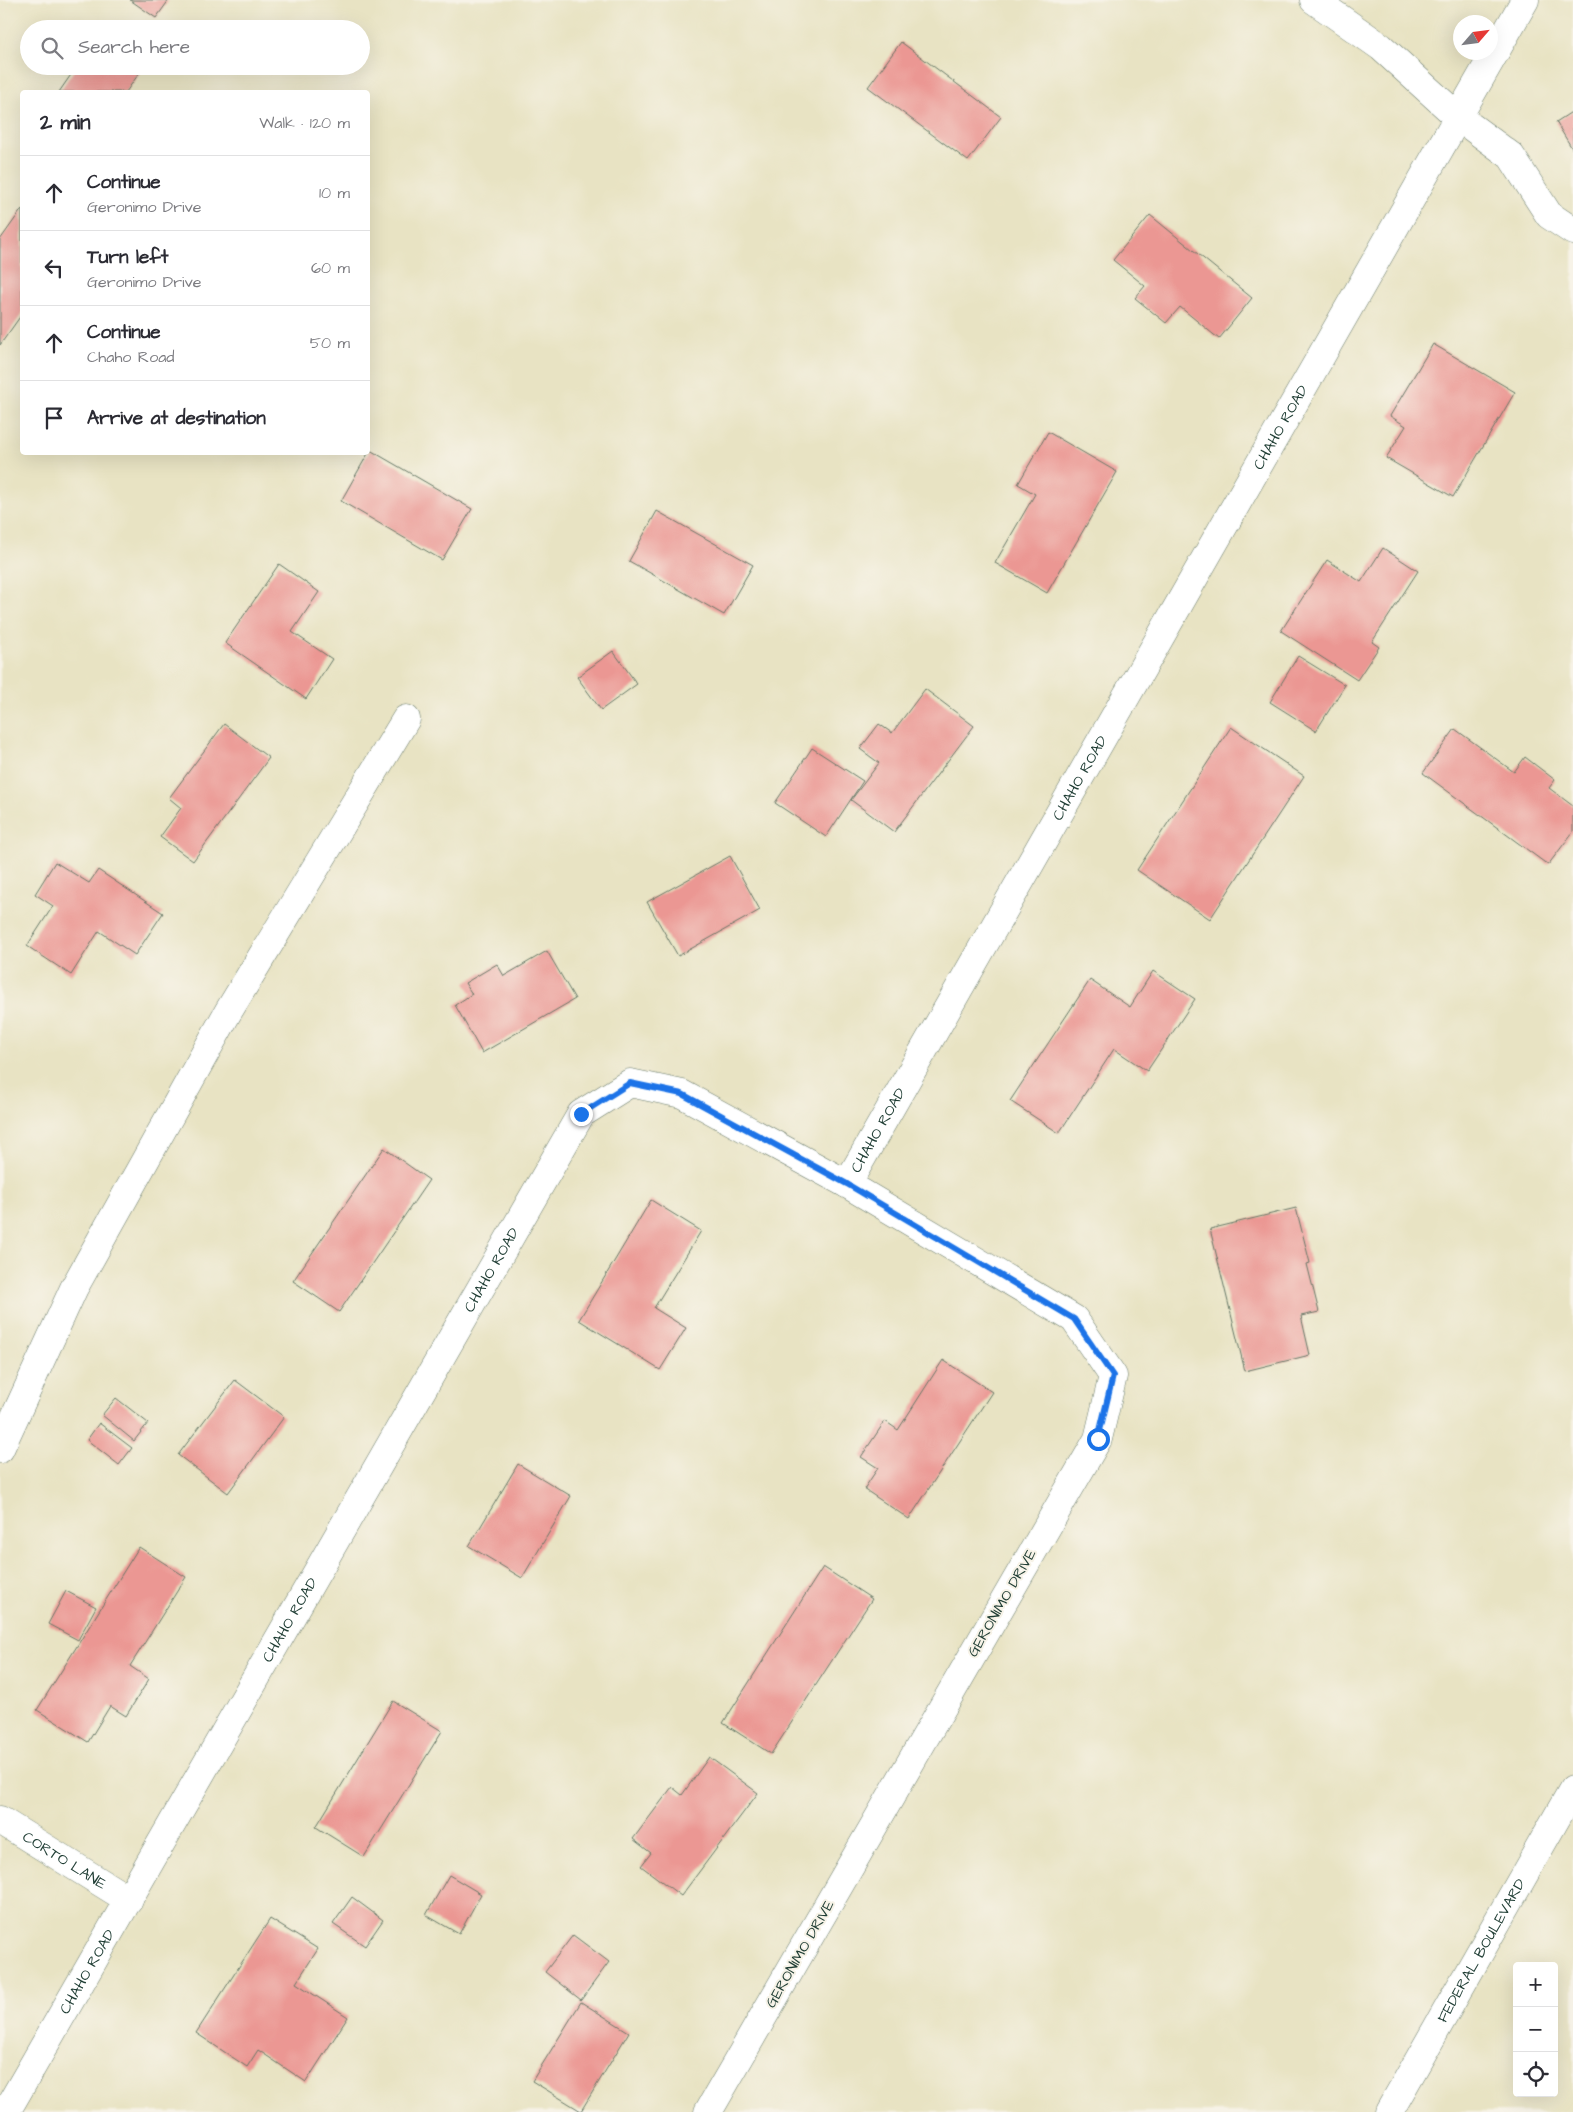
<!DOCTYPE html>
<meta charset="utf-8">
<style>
:root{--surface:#fff;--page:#f2f2f3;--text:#2b2b33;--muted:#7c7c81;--line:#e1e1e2}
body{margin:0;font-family:"Architects Daughter",sans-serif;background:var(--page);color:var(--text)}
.controls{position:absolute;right:15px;bottom:15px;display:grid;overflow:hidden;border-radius:5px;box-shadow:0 5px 20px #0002}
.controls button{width:45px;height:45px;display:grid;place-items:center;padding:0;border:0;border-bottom:1px solid var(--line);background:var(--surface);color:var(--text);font:25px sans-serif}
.compass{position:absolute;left:1453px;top:15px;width:45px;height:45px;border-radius:50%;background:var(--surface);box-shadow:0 5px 20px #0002;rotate:62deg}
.stop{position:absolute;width:15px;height:15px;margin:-11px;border:4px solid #1a73e8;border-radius:50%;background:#fff}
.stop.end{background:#1a73e8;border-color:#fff;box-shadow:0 1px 5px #0008}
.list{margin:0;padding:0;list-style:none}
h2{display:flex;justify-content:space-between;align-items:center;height:65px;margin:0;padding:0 20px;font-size:21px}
h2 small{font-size:16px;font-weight:400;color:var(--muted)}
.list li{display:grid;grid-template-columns:32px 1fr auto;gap:15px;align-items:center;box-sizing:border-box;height:75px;padding:0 20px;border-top:1px solid var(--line)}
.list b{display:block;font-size:19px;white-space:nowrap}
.list p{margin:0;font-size:16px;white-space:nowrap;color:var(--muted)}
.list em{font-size:16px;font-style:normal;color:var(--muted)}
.icon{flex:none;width:28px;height:28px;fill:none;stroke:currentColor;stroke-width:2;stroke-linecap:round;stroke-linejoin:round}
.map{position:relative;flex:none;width:1573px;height:2112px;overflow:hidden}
.search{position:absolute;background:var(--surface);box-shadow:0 5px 20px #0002;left:20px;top:20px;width:350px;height:55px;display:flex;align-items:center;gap:12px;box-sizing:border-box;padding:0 18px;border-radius:28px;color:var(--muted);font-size:19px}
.panel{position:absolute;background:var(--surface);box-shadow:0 5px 20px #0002;left:20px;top:90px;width:350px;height:365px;border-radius:5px}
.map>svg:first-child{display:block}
</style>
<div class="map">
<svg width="1573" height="2112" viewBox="0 0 1573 2112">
<rect width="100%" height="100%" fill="#f7f3e8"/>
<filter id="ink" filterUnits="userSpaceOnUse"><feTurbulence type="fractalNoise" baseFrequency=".02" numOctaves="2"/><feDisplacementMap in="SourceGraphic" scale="10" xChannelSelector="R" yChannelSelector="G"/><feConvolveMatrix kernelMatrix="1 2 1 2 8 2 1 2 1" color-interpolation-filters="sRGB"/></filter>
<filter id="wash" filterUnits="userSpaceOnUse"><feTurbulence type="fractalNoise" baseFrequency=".0096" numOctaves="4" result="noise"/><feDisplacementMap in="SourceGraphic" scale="20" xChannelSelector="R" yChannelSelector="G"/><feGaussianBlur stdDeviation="1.12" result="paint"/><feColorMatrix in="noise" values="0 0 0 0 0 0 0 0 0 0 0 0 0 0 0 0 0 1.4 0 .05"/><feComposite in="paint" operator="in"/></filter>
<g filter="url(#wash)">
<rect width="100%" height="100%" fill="#e8e3c3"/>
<g id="blocks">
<!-- building -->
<g fill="#eb9793">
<polygon points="130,0 169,0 156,18"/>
<polygon points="901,42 1001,117 968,161 868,87"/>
<polygon points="77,66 132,66 140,72 126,92 59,92"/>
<polygon points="1573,111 1573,150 1556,122"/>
<polygon points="22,209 22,314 0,345 0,240"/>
<polygon points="1150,215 1252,298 1219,339 1180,307 1166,323 1135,298 1145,286 1113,260"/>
<polygon points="1433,344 1515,392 1453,497 1386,458 1406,426 1390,416"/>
<polygon points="1048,432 1117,472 1047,593 995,563 1035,494 1018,484"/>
<polygon points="370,450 472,509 442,560 341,501"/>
<polygon points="657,511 753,565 724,615 629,561"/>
<polygon points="1383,548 1418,571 1372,642 1379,647 1357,680 1281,631 1327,560 1361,582"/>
<polygon points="279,564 319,592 292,632 332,659 306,699 225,643"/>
<polygon points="613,651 637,684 601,710 577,677"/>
<polygon points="1298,656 1345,685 1316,731 1270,702"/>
<polygon points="925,689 974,726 894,832 851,800 879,763 860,749 879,724 892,733"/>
<polygon points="224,724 269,758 193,861 160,837 181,808 169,798"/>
<polygon points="1231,727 1304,776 1210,919 1137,870"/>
<polygon points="1455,729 1514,772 1525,757 1555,780 1549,788 1573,806 1573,832 1548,865 1423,773"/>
<polygon points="812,748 863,781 826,837 775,803"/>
<polygon points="730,856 760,910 678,956 647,902"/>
<polygon points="55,862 89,883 98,870 163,913 135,955 99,931 71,975 27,946 53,906 35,894"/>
<polygon points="547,951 575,999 482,1053 455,1005 472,994 465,983 497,964 504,976"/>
<polygon points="1153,971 1195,999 1147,1071 1114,1049 1059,1133 1010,1101 1090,980 1130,1007"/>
<polygon points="384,1148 429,1180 339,1312 293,1281"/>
<polygon points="651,1200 701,1231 654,1308 686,1328 660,1370 579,1320"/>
<polygon points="1296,1208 1310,1263 1307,1264 1319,1312 1301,1316 1310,1355 1245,1371 1210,1229"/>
<polygon points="943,1360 992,1392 909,1519 864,1489 878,1468 861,1457 885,1421 898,1430"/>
<polygon points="235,1380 284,1417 228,1493 178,1455"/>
<polygon points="116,1398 148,1423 134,1441 102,1415"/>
<polygon points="99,1423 132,1448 119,1465 87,1440"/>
<polygon points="518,1464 571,1496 522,1578 469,1546"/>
<polygon points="139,1547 186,1577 130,1666 149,1679 126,1716 110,1706 88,1742 37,1710"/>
<polygon points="823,1567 872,1599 771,1754 723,1723"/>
<polygon points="66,1591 96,1607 78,1640 48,1624"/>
<polygon points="393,1701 442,1731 364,1857 316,1827"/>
<polygon points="709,1757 758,1793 681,1896 641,1866 651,1853 633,1839 672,1787 682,1795"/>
<polygon points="449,1875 481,1894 459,1934 426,1915"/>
<polygon points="352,1897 383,1920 365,1946 333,1924"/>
<polygon points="270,1919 318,1949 296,1983 348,2017 306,2082 258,2050 247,2067 196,2033"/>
<polygon points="573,1935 609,1962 581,2000 545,1972"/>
<polygon points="581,2002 629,2032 581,2111 532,2081"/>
</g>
</g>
</g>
<g filter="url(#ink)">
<use href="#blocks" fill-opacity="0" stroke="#657766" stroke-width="1"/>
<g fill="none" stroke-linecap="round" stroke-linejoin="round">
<!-- minor casing -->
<g stroke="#657766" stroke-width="29">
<g id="minor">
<polyline points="1314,0 1381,47 1458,117 1511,156 1549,215 1573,231"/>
<path id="s1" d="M847 1184 1525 0"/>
<polyline points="0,1449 74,1288 228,1012 406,719"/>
<path id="s2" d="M0 1820 129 1900"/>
<path id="s3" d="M6 2112 581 1114 630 1083 682 1094 847 1184 1074 1319 1113 1376 1098 1439 708 2112"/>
<path id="s4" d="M1389 2112 1573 1789"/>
</g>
</g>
<!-- minor -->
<use href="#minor" stroke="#fff" stroke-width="28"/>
</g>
</g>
<g fill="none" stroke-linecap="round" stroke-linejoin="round" filter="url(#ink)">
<!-- route -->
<polyline stroke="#1a73e8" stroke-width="6" points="581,1114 630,1083 682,1094 847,1184 1074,1319 1113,1376 1098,1439"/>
</g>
<g text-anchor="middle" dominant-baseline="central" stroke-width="4" stroke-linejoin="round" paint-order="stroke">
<!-- street labels -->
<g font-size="15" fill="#1f3d34" stroke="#f7f3e8">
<text stroke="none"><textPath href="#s1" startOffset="872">CHAHO ROAD</textPath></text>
<text stroke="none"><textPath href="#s1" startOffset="468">CHAHO ROAD</textPath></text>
<text stroke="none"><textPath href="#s1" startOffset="62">CHAHO ROAD</textPath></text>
<text stroke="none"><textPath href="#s3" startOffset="972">CHAHO ROAD</textPath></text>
<text transform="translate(1002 1603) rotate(-60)">GERONIMO DRIVE</text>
<text stroke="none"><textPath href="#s3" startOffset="568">CHAHO ROAD</textPath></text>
<text stroke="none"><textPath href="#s2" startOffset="76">CORTO LANE</textPath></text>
<text stroke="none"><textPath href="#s4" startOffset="186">FEDERAL BOULEVARD</textPath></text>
<text transform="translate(800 1954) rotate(-60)">GERONIMO DRIVE</text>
<text stroke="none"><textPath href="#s3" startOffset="162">CHAHO ROAD</textPath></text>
</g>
</g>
</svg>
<div class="controls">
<button>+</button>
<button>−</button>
<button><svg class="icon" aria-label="locate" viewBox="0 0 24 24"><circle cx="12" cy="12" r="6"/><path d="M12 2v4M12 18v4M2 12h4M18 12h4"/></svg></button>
</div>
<svg class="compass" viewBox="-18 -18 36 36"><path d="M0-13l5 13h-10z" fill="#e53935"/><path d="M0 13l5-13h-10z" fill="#7c7c81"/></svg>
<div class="stop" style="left:1098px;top:1439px"></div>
<div class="stop end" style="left:581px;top:1114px"></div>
<div class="search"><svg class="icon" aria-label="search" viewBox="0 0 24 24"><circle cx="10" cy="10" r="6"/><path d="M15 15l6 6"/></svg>Search here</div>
<section class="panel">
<h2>2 min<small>Walk · 120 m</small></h2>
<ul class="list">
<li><svg class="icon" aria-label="ahead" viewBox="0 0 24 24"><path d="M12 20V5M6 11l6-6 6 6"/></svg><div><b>Continue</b><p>Geronimo Drive</p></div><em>10 m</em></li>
<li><svg class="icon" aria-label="left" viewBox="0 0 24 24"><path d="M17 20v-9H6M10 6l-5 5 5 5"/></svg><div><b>Turn left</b><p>Geronimo Drive</p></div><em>60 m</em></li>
<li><svg class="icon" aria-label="ahead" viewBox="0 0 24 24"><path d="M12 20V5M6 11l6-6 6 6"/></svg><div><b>Continue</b><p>Chaho Road</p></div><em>50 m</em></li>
<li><svg class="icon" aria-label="arrive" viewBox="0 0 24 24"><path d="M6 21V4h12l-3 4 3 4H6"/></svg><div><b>Arrive at destination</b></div></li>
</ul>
</section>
</div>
